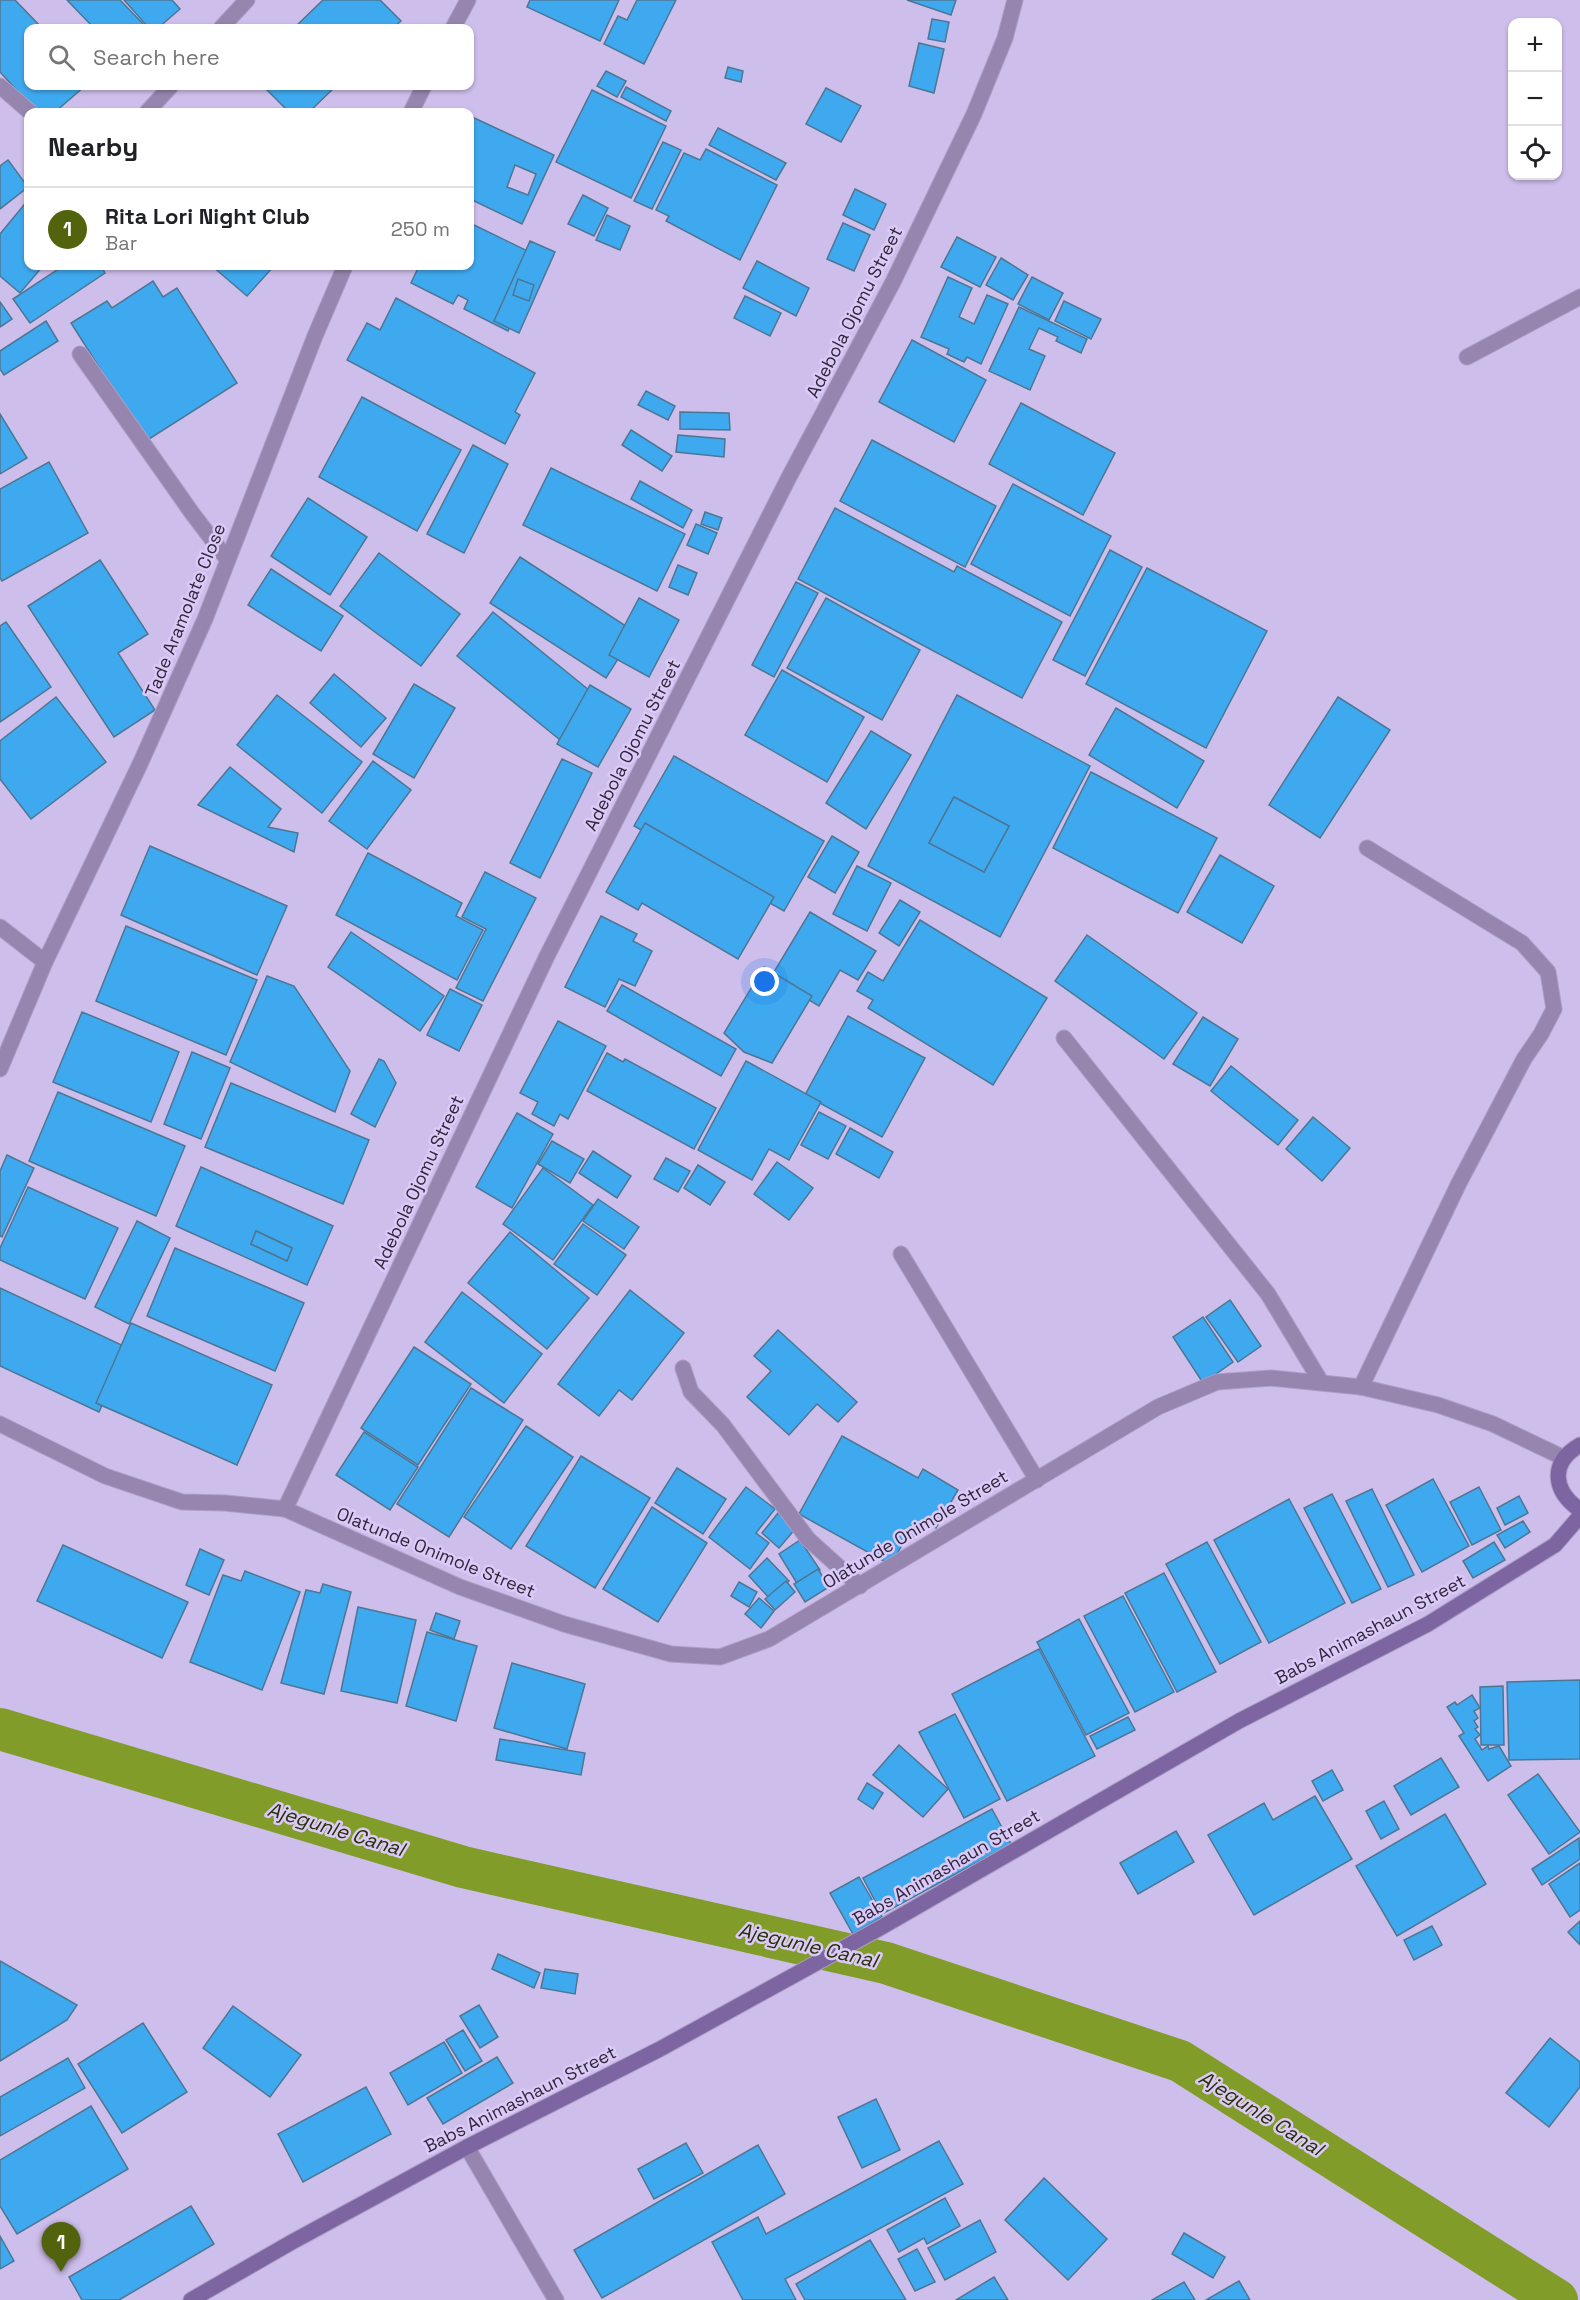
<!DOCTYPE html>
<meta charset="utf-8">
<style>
:root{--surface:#fff;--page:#f2f2f2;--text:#202124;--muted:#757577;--line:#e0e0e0;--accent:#51630c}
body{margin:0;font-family:"Space Grotesk",sans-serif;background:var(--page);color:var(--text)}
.controls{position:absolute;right:18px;top:18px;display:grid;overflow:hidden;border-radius:12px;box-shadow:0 2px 4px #0004}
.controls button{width:54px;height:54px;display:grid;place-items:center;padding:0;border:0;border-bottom:2px solid var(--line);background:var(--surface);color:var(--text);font:30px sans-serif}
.you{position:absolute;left:765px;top:982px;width:21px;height:21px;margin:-15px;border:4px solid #fff;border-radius:50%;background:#1a73e8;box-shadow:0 0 0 9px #1a73e833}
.badge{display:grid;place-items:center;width:39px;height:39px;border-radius:50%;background:var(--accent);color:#fff;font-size:20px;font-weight:700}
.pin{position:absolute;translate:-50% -50px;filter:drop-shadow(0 2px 3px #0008)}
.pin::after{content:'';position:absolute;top:32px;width:21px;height:18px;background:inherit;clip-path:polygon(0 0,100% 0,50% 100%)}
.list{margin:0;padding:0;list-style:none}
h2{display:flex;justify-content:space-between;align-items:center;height:78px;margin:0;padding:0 24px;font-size:26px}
h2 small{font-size:20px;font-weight:400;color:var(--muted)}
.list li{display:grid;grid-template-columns:39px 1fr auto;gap:18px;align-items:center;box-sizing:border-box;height:84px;padding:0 24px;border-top:2px solid var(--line)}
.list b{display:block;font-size:22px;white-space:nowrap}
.list p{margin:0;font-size:20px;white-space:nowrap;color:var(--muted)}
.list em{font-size:20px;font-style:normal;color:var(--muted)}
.icon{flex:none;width:33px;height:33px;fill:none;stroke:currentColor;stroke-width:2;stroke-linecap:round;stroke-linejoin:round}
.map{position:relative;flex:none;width:1580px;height:2300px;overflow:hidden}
.search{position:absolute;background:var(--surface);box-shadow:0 2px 4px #0004;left:24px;top:24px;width:450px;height:66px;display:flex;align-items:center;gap:15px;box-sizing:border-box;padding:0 21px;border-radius:12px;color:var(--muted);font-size:22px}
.panel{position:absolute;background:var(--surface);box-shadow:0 2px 4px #0004;left:24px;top:108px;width:450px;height:162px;border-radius:12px}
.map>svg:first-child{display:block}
</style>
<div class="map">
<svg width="1580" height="2300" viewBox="0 0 1580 2300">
<rect width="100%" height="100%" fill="#cebeeb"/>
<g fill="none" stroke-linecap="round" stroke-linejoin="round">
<!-- canal -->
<polyline stroke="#829c29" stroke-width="42" points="0,1729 463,1867 886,1963 1180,2061 1557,2300"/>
</g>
<!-- building -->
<g fill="#3fa9ef" stroke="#4d7694" stroke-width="1.5" fill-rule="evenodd">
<polygon points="0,0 15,0 42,28 28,28 28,86 85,86 55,112 37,112 0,72"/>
<polygon points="67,0 120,0 147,28 94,28"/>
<polygon points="124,0 172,0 180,9 158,28 149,28"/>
<polygon points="323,0 380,0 401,21 393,28 294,28"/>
<polygon points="530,0 619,0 600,41 527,7"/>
<polygon points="637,0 676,0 644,64 604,44 618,16 627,20"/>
<polygon points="907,0 956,0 951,15"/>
<polygon points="932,19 949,22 945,42 928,39"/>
<polygon points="919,43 944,49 934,93 909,86"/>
<polygon points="728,67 743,71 741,82 725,78"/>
<polygon points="606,71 626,81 617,97 597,86"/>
<polygon points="263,86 336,86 309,112 289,112"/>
<polygon points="626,87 671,111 666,121 621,97"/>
<polygon points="826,88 861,106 841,142 806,124"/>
<polygon points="592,90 666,126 631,198 556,162"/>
<path d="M470 116 554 155 522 224 470 199ZM515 165 536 174 528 195 507 187Z"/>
<polygon points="718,128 786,163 776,180 709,145"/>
<polygon points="663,142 681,150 652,209 634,201"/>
<polygon points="706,149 777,185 740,260 666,221 669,216 656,210 684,153 700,160"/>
<polygon points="8,160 28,187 0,209 0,166"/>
<polygon points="855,189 886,204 874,230 843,215"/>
<polygon points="583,195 608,208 594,236 568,224"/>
<polygon points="28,200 28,266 43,266 20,293 0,276 0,234"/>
<polygon points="607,215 630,226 620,250 596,240"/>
<polygon points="470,223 550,262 528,306 522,303 508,331 464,309 468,300 458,295 453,304 411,283 419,266 470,266"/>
<polygon points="843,223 870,235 854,271 827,259"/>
<polygon points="957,237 996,257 980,287 941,267"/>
<path d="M530 241 555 252 519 333 494 321ZM518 279 534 285 529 301 513 295Z"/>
<polygon points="1001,258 1028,275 1013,300 986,285"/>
<polygon points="757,261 809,288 796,316 743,288"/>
<polygon points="63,266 101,266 105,273 30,323 13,299"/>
<polygon points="212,266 274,266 247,296"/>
<polygon points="948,277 972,288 959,317 974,324 987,295 1008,304 981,364 967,357 964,362 947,354 949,349 921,337"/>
<polygon points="1032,277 1063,293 1049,320 1018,304"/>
<polygon points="153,281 163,297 177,288 237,383 146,441 71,323 107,301 112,308"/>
<polygon points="745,296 781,313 770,336 734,318"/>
<polygon points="396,298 535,373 515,412 520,415 505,444 347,360 367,323 380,330"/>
<polygon points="1064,301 1101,319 1091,339 1055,321"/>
<polygon points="0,302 12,319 0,327"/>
<polygon points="1019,307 1087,339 1081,353 1056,341 1058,337 1039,328 1029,349 1045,356 1030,390 989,371"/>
<polygon points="46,321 58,341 4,375 0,369 0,351"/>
<polygon points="912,340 986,380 954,442 879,402"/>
<polygon points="646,391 675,406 668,420 638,405"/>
<polygon points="362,397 461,450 417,531 319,477"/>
<polygon points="1021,403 1115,453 1083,515 989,464"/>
<polygon points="680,412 729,413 730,430 680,429"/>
<polygon points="0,414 27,458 0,474"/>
<polygon points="631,430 672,456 662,471 622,445"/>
<polygon points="678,435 725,439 724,457 676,452"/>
<polygon points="872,440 996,506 965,567 840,501"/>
<polygon points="473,445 508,464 464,553 427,534"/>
<polygon points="49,462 88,533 2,581 0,578 0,489"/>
<polygon points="551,468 685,534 657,591 523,525"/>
<polygon points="640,481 692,510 683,528 631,499"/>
<polygon points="1013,484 1111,536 1070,616 971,564"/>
<polygon points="308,498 367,537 330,595 271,556"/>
<polygon points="835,508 954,572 957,566 1062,622 1022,698 798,579"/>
<polygon points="705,512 722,518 718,530 701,524"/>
<polygon points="696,524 717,533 708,554 687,545"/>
<polygon points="1110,550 1142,567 1085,676 1053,660"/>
<polygon points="379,553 460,614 421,666 340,606"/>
<polygon points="520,557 635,632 606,678 490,603"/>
<polygon points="100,560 148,634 118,653 155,710 114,737 28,606"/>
<polygon points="678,565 697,573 688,595 669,587"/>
<polygon points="1147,568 1267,631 1206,748 1086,684"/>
<polygon points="271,569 343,616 321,651 248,605"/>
<polygon points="796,582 818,593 774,677 752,665"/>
<polygon points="639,598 679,620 649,677 609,655"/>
<polygon points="826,598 920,650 882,720 787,668"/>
<polygon points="493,612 600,699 565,744 457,656"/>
<polygon points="6,622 51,687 0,722 0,626"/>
<polygon points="782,670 864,717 827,782 745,735"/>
<polygon points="334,674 386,718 361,747 310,703"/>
<polygon points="414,684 455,708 414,778 373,754"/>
<polygon points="590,685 631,709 598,767 557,744"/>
<polygon points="277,695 362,762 322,813 237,745"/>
<path d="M957 695 1090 766 1000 937 868 866ZM954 797 1009 826 984 872 929 843Z"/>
<polygon points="56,697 106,762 31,819 0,779 0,741"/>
<polygon points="1338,697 1390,730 1320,838 1269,805"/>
<polygon points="1116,708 1204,761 1177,808 1089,755"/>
<polygon points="871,731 911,755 866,829 826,803"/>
<polygon points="674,756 824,841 784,911 634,826"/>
<polygon points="562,759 592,773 540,878 510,863"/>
<polygon points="373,761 411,790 367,849 329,821"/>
<polygon points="230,767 281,809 268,827 298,833 294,852 198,805"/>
<polygon points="1091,772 1217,838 1178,913 1053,848"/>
<polygon points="954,797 1009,826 984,872 929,843"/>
<polygon points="645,823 774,897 738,959 642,903 638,910 606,892"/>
<polygon points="832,836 859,852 835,893 808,877"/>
<polygon points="150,846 287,906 257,975 121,915"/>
<polygon points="368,853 462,903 456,916 483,930 457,980 336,915"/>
<polygon points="1220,855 1274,886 1242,943 1187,912"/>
<polygon points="857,866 891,883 867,931 833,914"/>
<polygon points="485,872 536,898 483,1001 456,988 486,929 462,917"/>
<polygon points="900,900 920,912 899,946 879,933"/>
<polygon points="810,912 876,951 858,980 840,970 819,1006 771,977"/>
<polygon points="601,916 637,934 633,941 652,951 635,986 619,979 605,1007 565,987"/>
<polygon points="920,920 1047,998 993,1085 868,1008 873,1000 857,991 868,972 883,981"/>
<polygon points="126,926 257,980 226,1055 96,1001"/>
<polygon points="351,932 444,996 420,1031 328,967"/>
<polygon points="1087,935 1197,1013 1164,1059 1055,981"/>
<polygon points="764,967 812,996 772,1063 744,1052 724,1033"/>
<polygon points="267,976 294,986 350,1071 335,1112 230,1062"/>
<polygon points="622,985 736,1049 721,1076 607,1011"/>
<polygon points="450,989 482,1005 459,1051 427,1035"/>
<polygon points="82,1012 179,1052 151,1122 53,1082"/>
<polygon points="848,1016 925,1058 882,1137 805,1095"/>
<polygon points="1203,1017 1238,1039 1210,1086 1173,1064"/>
<polygon points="558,1021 606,1046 568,1119 560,1114 554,1126 532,1114 538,1102 520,1093"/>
<polygon points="192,1052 230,1068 201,1139 164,1124"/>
<polygon points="607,1053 623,1062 625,1059 716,1108 694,1149 587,1091"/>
<polygon points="379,1059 384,1061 396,1083 375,1127 351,1114"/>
<polygon points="746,1061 821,1102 789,1160 769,1149 752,1180 698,1150"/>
<polygon points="1231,1066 1298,1120 1278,1145 1211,1091"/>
<polygon points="231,1083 369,1140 343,1204 205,1147"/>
<polygon points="58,1092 185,1146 156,1216 29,1161"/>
<polygon points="819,1112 846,1126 828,1159 801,1145"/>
<polygon points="517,1113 553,1134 512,1208 476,1187"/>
<polygon points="1313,1117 1350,1148 1322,1181 1286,1149"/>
<polygon points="850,1128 893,1152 879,1178 836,1154"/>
<polygon points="552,1141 584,1159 570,1183 538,1164"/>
<polygon points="593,1151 631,1176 617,1198 579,1173"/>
<polygon points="7,1155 34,1168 2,1237 0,1236 0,1171"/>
<polygon points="666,1158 690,1171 678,1192 654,1179"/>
<polygon points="777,1162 813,1188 789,1220 754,1194"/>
<polygon points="698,1165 725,1182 710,1205 684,1188"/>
<path d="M201 1167 333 1226 307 1285 176 1226ZM256 1231 292 1248 287 1261 251 1244Z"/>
<polygon points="543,1168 593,1205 553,1260 503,1224"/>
<polygon points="28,1187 118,1228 85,1299 0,1260 0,1248"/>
<polygon points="598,1199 639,1227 624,1249 583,1221"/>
<polygon points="137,1221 170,1238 129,1324 95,1307"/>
<polygon points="583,1224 626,1255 597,1295 554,1264"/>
<polygon points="256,1231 292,1248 287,1261 251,1244"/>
<polygon points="510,1232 589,1298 547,1349 468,1283"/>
<polygon points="175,1248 304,1303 275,1371 147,1316"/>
<polygon points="0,1288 128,1348 99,1412 0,1366"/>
<polygon points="630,1290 684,1333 632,1400 619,1390 599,1416 558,1384"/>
<polygon points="462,1292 542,1354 504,1403 425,1342"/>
<polygon points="1230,1300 1261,1346 1238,1362 1206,1317"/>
<polygon points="1203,1317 1233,1362 1203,1383 1173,1337"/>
<polygon points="131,1323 272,1385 237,1465 96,1403"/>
<polygon points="778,1330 857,1402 838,1422 817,1404 789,1435 747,1397 771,1371 754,1356"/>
<polygon points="414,1347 471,1384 418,1465 361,1428"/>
<polygon points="471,1388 523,1420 449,1537 397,1504"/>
<polygon points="526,1426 573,1457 511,1549 464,1517"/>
<polygon points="364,1432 418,1467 390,1510 336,1475"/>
<polygon points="842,1436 918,1478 923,1469 958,1490 936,1528 923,1521 912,1539 907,1536 891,1565 799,1514"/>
<polygon points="581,1456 650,1498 595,1588 526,1546"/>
<polygon points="677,1468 726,1499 703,1534 655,1503"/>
<polygon points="1433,1479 1469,1546 1422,1572 1386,1505"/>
<polygon points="746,1487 775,1509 756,1533 769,1543 750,1569 709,1537"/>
<polygon points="1479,1487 1501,1530 1472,1545 1450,1502"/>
<polygon points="1372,1489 1414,1575 1388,1587 1346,1501"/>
<polygon points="1332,1494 1381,1589 1352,1603 1304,1508"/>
<polygon points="1519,1496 1528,1513 1505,1525 1497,1508"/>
<polygon points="1289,1499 1345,1603 1269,1643 1214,1540"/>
<polygon points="652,1507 707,1543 658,1622 603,1589"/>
<polygon points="778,1513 796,1528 779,1548 762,1533"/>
<polygon points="1523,1521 1530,1532 1505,1548 1497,1535"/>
<polygon points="800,1540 820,1570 798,1585 779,1554"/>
<polygon points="1207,1542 1261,1642 1220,1664 1166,1564"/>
<polygon points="1494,1542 1505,1560 1473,1578 1463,1561"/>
<polygon points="63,1545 188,1602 162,1658 37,1601"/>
<polygon points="200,1549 224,1560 209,1595 186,1585"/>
<polygon points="767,1558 789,1581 770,1599 749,1576"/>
<polygon points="818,1569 829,1587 805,1602 794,1584"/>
<polygon points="245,1571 300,1592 262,1690 190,1662 223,1575 241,1581"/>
<polygon points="1164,1573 1216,1672 1177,1692 1125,1593"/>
<polygon points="786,1581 795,1592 775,1610 765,1599"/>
<polygon points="739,1582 757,1592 749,1607 731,1596"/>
<polygon points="323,1584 351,1592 324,1694 281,1683 306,1590 320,1593"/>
<polygon points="1123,1596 1174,1692 1135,1712 1084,1616"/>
<polygon points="759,1598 774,1611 761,1628 745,1614"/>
<polygon points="358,1607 416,1620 397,1703 341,1691"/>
<polygon points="436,1613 460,1621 454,1639 430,1630"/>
<polygon points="1079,1619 1129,1713 1086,1735 1037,1642"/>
<polygon points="427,1632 477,1646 456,1721 406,1706"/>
<polygon points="1039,1649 1095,1756 1007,1801 952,1694"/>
<polygon points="512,1663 585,1684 567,1749 494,1728"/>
<polygon points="1580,1680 1580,1759 1509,1760 1507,1682"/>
<polygon points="1503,1686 1504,1745 1481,1745 1480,1687"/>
<polygon points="1472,1695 1480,1708 1474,1711 1478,1718 1474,1721 1478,1727 1475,1729 1480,1735 1475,1739 1482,1750 1488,1746 1489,1749 1499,1746 1511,1766 1488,1781 1459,1736 1464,1733 1447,1707 1455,1702 1457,1705"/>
<polygon points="955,1714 1000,1799 964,1818 919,1732"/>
<polygon points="1128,1717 1135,1730 1097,1749 1090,1736"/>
<polygon points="500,1739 585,1753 581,1775 496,1760"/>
<polygon points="899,1745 948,1789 923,1817 873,1775"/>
<polygon points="1441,1758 1459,1787 1411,1815 1394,1786"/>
<polygon points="1332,1770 1343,1790 1323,1801 1312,1781"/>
<polygon points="1538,1774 1580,1832 1549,1854 1508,1795"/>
<polygon points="867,1783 883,1793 873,1809 858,1799"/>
<polygon points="1315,1796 1352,1859 1254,1915 1208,1835 1264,1803 1273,1820"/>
<polygon points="1384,1801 1399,1829 1381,1839 1366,1811"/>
<polygon points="992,1809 1011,1844 882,1914 863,1878"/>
<polygon points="1445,1814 1486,1884 1397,1936 1356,1866"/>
<polygon points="1176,1831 1194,1862 1138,1894 1120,1863"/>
<polygon points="1579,1838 1580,1859 1542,1885 1532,1869"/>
<polygon points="1580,1863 1580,1910 1570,1917 1549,1884"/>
<polygon points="859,1877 882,1917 853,1934 830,1893"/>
<polygon points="1580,1921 1580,1945 1568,1932"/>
<polygon points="1432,1926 1442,1945 1414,1960 1404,1940"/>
<polygon points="498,1954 540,1973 534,1988 492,1969"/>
<polygon points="0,1961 77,2005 67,2020 0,2061"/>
<polygon points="545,1969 578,1974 575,1994 541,1988"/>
<polygon points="479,2005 498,2037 480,2048 460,2016"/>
<polygon points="233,2006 301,2055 270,2097 203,2048"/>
<polygon points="143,2023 187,2092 122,2133 78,2064"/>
<polygon points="463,2030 482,2061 465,2071 446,2040"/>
<polygon points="1550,2038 1580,2062 1580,2087 1549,2127 1506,2093"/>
<polygon points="444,2042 462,2073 408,2105 390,2073"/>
<polygon points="497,2057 513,2083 443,2124 427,2098"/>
<polygon points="68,2058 85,2088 0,2136 0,2097"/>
<polygon points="366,2087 391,2134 303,2182 278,2134"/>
<polygon points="876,2099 900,2150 862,2168 838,2117"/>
<polygon points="91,2106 128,2169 17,2234 0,2206 0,2160"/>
<polygon points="939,2141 963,2184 785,2279 796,2300 743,2300 712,2242 758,2217 766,2234"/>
<polygon points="686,2143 703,2173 654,2199 638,2169"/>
<polygon points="758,2145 785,2194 602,2298 574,2250"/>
<polygon points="1044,2178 1107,2239 1068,2280 1005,2220"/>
<polygon points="945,2198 960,2226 927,2244 924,2238 899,2252 887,2230"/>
<polygon points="191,2206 214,2244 119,2300 82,2300 69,2277"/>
<polygon points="980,2220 996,2252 945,2280 928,2248"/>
<polygon points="1184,2233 1225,2257 1213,2278 1172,2254"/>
<polygon points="0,2236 14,2261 0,2269"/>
<polygon points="870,2240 906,2300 805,2300 796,2284"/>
<polygon points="917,2249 935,2282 915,2291 898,2259"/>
<polygon points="994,2277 1008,2300 956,2300"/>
<polygon points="1239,2281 1250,2300 1206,2300"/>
<polygon points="1184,2282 1195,2300 1152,2300"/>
</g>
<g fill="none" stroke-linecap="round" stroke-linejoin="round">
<!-- service casing -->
<g stroke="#ab9dc4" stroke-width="17">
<g id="service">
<polyline points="80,354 192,513 227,559"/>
<polyline points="1467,357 1580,297"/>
<polyline points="1064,1038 1268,1294 1321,1382"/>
<polyline points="901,1254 1037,1480"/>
<polyline points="683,1368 691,1392 723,1425 808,1539 860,1586"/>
<polyline points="1361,1387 1459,1183 1524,1059 1541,1034 1554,1009 1548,972 1522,943 1367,848"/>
</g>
</g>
<!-- minor casing -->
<g stroke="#ab9dc4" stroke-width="17">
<g id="minor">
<polyline points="221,28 247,0"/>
<polyline points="453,28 468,0"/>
<polyline points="0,86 30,112"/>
<polyline points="147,112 171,86"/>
<polyline points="411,112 424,86"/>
<polyline points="0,927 45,962"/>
<polyline points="0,1069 45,962 140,764 205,619 315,336 345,266"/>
<polyline points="0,1424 105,1476 182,1502 225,1503 285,1509 460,1587 564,1624 671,1654 720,1657 769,1639 1158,1407 1217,1382 1271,1378 1361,1387 1438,1405 1493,1424 1564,1458"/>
<polyline points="285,1509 547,956 788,479 893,282 974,114 1005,38 1015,0"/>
<polyline points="467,2147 556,2300"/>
</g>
</g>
<!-- secondary casing -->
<g stroke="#ab9dc4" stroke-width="17">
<g id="secondary">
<path d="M1580 1445C1549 1463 1553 1491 1580 1510"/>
<polyline points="191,2300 292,2242 467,2147 660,2049 880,1928 1239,1721 1428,1624 1555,1545 1580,1516"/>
</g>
</g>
<!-- service -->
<use href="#service" stroke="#9585af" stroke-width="15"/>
<!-- minor -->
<use href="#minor" stroke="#9585af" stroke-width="15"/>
<!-- secondary -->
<use href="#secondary" stroke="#7c65a1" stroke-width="15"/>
</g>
<g text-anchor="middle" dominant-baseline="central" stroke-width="5" stroke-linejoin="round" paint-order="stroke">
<!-- street labels -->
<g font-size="18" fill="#2e2739" stroke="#dbcaf8">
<text transform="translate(854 312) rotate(-63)">Adebola Ojomu Street</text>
<text transform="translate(185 610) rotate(-68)">Tade Aramolate Close</text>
<text transform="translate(632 745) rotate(-63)">Adebola Ojomu Street</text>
<text transform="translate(418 1182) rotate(-65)">Adebola Ojomu Street</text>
<text transform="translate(915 1529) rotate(-31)">Olatunde Onimole Street</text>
<text transform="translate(436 1552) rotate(22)">Olatunde Onimole Street</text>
<text transform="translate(1370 1629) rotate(-28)">Babs Animashaun Street</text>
<text transform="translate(946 1867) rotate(-30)">Babs Animashaun Street</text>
<text transform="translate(520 2099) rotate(-27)">Babs Animashaun Street</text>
</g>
<!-- water labels -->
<g font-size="20" font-style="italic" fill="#273102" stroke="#dbcaf8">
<text transform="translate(336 1829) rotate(17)">Ajegunle Canal</text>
<text transform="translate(808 1945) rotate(13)">Ajegunle Canal</text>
<text transform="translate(1261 2113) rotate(32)">Ajegunle Canal</text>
</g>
</g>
</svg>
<div class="controls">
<button>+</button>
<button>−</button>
<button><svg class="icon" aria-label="locate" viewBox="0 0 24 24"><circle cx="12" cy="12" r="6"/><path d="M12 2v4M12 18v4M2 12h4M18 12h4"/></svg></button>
</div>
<div class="you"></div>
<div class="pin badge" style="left:61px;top:2272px">1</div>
<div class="search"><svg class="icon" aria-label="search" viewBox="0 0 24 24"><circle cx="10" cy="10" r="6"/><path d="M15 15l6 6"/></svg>Search here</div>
<section class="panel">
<h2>Nearby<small></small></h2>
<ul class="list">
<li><span class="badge">1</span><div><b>Rita Lori Night Club</b><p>Bar</p></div><em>250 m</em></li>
</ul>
</section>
</div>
